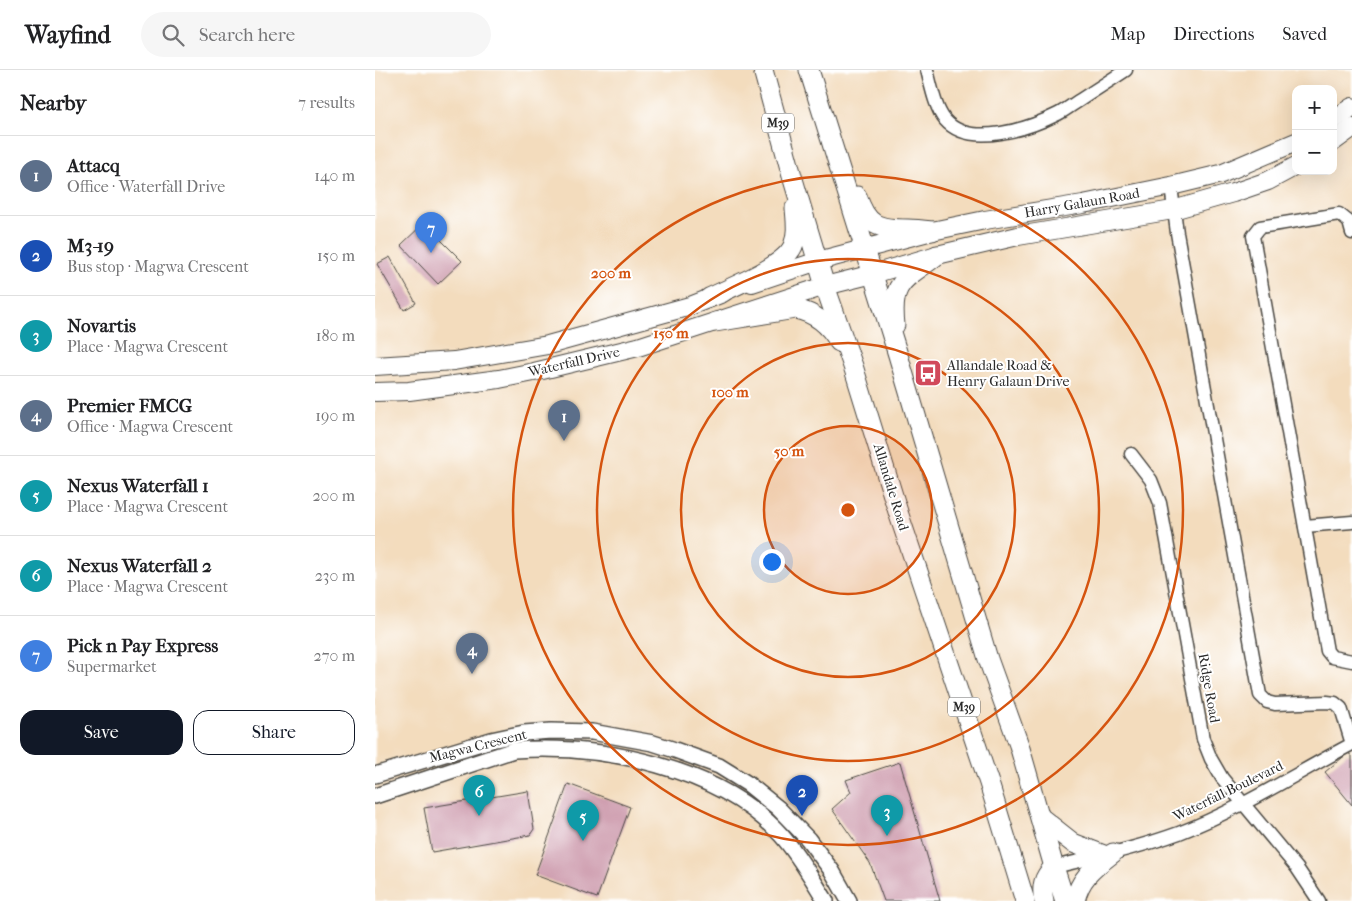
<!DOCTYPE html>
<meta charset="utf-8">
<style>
:root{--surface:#fff;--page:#f6f6f6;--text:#202124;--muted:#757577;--line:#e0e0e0;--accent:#111827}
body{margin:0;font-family:"IM FELL French Canon",serif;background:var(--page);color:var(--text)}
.controls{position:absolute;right:15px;top:15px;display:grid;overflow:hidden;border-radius:10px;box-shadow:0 5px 20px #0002}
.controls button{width:45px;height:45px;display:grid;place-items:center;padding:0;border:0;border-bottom:1px solid var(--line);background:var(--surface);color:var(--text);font:25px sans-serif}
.you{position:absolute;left:396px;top:491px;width:18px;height:18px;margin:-12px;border:4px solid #fff;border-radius:50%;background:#1a73e8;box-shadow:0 0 0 8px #1a73e833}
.badge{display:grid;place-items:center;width:32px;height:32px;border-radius:50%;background:var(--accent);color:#fff;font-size:16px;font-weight:700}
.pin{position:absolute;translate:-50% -41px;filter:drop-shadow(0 1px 2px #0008)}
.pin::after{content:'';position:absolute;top:26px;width:18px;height:15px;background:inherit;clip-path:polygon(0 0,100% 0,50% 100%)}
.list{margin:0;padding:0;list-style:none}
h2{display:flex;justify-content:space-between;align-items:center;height:65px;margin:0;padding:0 20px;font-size:21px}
h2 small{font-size:16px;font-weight:400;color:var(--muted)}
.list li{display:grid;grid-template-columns:32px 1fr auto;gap:15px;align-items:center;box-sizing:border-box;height:80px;padding:0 20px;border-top:1px solid var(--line)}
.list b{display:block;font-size:19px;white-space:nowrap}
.list p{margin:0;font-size:16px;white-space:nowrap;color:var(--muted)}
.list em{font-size:16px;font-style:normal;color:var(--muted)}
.actions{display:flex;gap:10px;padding:15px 20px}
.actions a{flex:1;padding:11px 0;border:1px solid var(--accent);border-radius:15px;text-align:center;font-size:18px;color:var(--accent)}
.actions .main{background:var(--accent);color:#fff}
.icon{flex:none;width:28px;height:28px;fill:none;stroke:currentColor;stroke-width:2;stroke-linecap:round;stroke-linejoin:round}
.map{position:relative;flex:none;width:977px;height:831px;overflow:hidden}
header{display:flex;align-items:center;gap:30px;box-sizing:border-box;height:70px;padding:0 25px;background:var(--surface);border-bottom:1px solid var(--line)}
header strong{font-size:24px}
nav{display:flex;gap:28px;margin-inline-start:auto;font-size:18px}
.search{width:350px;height:45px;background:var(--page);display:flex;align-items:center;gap:12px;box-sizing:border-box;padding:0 18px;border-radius:28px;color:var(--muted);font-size:19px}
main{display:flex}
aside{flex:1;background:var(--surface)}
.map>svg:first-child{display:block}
</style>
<header>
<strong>Wayfind</strong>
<div class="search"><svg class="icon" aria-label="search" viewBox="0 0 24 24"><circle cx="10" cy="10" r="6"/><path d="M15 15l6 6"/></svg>Search here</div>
<nav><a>Map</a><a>Directions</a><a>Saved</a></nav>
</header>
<main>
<aside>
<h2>Nearby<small>7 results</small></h2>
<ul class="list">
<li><span class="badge" style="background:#5c6f8a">1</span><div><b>Attacq</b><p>Office · Waterfall Drive</p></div><em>140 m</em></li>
<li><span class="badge" style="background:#1a4fb4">2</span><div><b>M3-19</b><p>Bus stop · Magwa Crescent</p></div><em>150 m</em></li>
<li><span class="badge" style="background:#0f9aa8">3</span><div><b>Novartis</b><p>Place · Magwa Crescent</p></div><em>180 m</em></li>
<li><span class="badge" style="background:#5c6f8a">4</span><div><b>Premier FMCG</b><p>Office · Magwa Crescent</p></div><em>190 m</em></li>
<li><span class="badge" style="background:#0f9aa8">5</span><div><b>Nexus Waterfall 1</b><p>Place · Magwa Crescent</p></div><em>200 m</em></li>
<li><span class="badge" style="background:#0f9aa8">6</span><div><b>Nexus Waterfall 2</b><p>Place · Magwa Crescent</p></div><em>230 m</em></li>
<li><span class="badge" style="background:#3f7fe0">7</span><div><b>Pick n Pay Express</b><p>Supermarket</p></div><em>270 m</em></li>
</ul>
<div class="actions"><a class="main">Save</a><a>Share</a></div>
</aside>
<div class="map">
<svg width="977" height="831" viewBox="0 0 977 831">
<rect width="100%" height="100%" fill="#fff"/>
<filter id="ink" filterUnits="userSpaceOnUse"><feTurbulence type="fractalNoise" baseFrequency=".02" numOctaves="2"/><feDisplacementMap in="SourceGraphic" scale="10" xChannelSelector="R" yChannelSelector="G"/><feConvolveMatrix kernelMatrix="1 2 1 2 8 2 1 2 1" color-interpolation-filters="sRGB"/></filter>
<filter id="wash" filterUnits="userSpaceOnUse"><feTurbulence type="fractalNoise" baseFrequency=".0096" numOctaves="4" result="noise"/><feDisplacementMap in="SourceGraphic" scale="20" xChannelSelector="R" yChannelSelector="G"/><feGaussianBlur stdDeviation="1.12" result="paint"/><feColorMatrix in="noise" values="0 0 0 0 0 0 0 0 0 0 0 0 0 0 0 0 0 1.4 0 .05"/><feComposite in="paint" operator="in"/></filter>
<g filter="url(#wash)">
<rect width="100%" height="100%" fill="#f3dcbd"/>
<g id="blocks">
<!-- building -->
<g fill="#ce9cae">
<polygon points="49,153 87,191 63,214 26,175"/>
<polygon points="15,187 41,233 29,240 2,194"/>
<polygon points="973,683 977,686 977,735 950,702"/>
<polygon points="525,692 565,831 509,831 495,793 457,739 476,722 471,710"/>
<polygon points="193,714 255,737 222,828 160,805"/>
<polygon points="153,721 159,759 155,765 57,782 49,738"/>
</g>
</g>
</g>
<g filter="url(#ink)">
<use href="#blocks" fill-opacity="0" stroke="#494641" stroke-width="1"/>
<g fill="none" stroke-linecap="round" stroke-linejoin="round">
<!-- minor casing -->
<g stroke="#494641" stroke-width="15">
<g id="minor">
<path d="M552 0C556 15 560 38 570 50 595 79 655 58 683 44 691 40 698 34 705 30 720 20 736 10 751 0"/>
<polyline points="796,116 802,163 885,625 892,632 900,634 952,632 960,633 966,638 977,674"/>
<polyline points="977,163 974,152 964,144 885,157 878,166 952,581 957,587 977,591"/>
<polyline points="756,384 776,410 785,433 828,669 836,689 847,708 922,798 944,831"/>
<polyline points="930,456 977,452"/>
<path d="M679 797C721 787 763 778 804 763 864 740 920 704 977 674"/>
</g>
</g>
<!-- tertiary casing -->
<g stroke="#494641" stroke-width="18">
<g id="tertiary">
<polyline points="0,705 116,670 149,663 176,661 217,662 278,673 300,680 344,696 373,714 403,738 433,769 457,801 474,831"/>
<path d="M0 726 139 680C227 674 344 697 406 765 424 785 437 809 451 831"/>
</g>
</g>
<!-- secondary casing -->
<g stroke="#494641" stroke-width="20">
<g id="secondary">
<polyline points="958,50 977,37"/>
<polyline points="958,72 977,58"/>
<polyline points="377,213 443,191 557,161 610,150 708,134 796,116 846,104 921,72"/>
<polyline points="0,296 79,291 173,275 315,236 348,223"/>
<polyline points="0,322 34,321 124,309 159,302 263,277 450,216 498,204 562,185 643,166 798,140 858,123 893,111 921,96"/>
</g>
</g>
<!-- primary casing -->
<g stroke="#494641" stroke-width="21">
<g id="primary">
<polyline points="388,0 417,106 450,216 479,299 524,445 614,713 650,831"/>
<polyline points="434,0 523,285 613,589 644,675 679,797 690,831"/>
<path d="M482 126C492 157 504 159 533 159 541 159 549 160 557 161"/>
<path d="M334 228C354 218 409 197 418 176 423 164 421 151 420 138"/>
<path d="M340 252 420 239C440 243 454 254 464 272"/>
<path d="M520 255C515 209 531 210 562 185"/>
<polyline points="665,747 698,773 729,785"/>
<path d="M669 831C666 817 668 807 679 797"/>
<path d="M700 831C705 807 720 797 738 783"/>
</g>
</g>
<!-- minor -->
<use href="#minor" stroke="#fff" stroke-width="12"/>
<!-- tertiary -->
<use href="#tertiary" stroke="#fff" stroke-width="15"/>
<!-- secondary -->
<use href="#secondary" stroke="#fff" stroke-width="18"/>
<!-- primary -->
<use href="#primary" stroke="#fff" stroke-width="19"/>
</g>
</g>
<!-- distance rings -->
<circle cx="473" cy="440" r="84" fill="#d5540f" fill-opacity=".12"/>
<g fill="none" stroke="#d5540f" stroke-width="2.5">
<circle cx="473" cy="440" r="84"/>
<circle cx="473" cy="440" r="167"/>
<circle cx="473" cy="440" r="251"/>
<circle cx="473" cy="440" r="335"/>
</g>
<!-- icons -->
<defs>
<g id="bus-square" transform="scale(1.4375)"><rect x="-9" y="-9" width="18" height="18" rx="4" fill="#d1495b" stroke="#fff"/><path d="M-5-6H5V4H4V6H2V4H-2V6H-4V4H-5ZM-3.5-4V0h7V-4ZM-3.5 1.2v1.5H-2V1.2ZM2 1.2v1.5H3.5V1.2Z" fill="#fff"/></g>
</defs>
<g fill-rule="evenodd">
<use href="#bus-square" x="553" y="303"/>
</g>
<g text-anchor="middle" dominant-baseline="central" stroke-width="4" stroke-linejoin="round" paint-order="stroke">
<!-- shield labels -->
<g fill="#fff" stroke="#6b6b6b" stroke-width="1">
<rect x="387" y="43.5" width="32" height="19" rx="4"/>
<rect x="573" y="627.5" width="32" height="19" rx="4"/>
</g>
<g font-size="12" font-weight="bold" fill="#2b2b2b">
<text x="403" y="53">M39</text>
<text x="589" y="637">M39</text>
</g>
<!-- street labels -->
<g font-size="14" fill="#2b2b2b" stroke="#fff">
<text transform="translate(707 133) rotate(-10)">Harry Galaun Road</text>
<text transform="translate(199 292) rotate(-13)">Waterfall Drive</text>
<text transform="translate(516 417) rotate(73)">Allandale Road</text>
<text transform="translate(834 618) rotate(80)">Ridge Road</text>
<text transform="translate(103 676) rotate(-14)">Magwa Crescent</text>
<text transform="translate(853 721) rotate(-26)">Waterfall Boulevard</text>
</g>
<!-- poi labels -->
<g font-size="14" fill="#2b2b2b" stroke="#fff" text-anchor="start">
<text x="572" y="295">Allandale Road &amp;<tspan x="572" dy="16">Henry Galaun Drive</tspan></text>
</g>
</g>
<circle cx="473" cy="440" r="8" fill="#d5540f" stroke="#fff" stroke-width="2.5"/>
<g font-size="15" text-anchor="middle" font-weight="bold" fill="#d5540f" stroke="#fff" stroke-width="4" stroke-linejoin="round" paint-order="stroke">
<text x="236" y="208">200 m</text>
<text x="296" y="268">150 m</text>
<text x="355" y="327">100 m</text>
<text x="414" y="386">50 m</text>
</g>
</svg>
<div class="controls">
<button>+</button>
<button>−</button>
</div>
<div class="you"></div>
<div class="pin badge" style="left:189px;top:371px;background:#5c6f8a">1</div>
<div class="pin badge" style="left:427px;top:746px;background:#1a4fb4">2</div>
<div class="pin badge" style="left:512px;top:766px;background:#0f9aa8">3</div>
<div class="pin badge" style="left:97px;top:604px;background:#5c6f8a">4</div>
<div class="pin badge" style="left:208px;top:771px;background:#0f9aa8">5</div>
<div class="pin badge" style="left:104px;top:746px;background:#0f9aa8">6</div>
<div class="pin badge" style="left:56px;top:183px;background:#3f7fe0">7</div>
</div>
</main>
